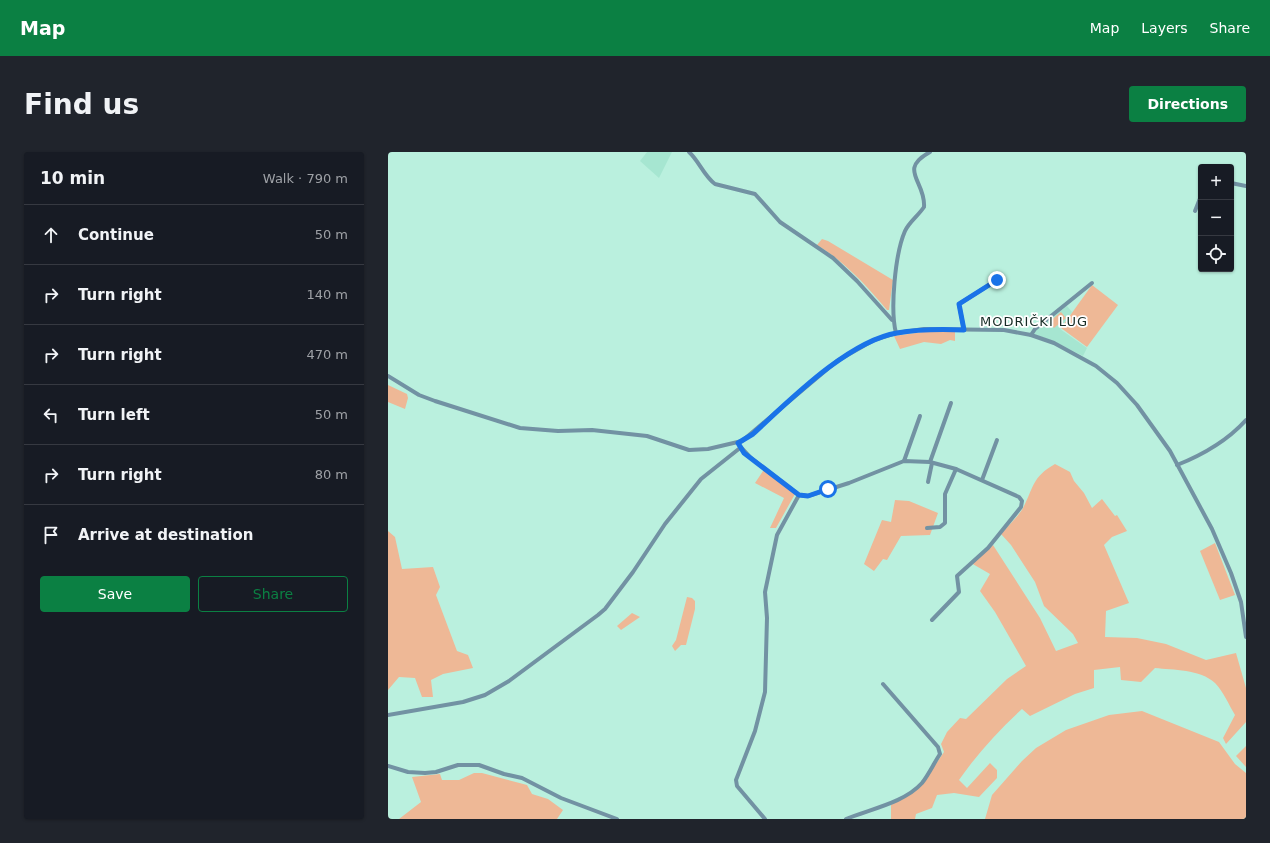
<!DOCTYPE html>
<meta charset="utf-8">
<style>
:root{--surface:#171b24;--page:#20242c;--text:#f1f3f6;--muted:#9ea1a6;--line:#363941;--accent:#0b8043}
body{margin:0;font-family:"DejaVu Sans",sans-serif;background:var(--page);color:var(--text)}
.controls{position:absolute;right:12px;top:12px;display:grid;overflow:hidden;border-radius:4px;box-shadow:0 1px 3px #0004}
.controls button{width:36px;height:36px;display:grid;place-items:center;padding:0;border:0;border-bottom:1px solid var(--line);background:var(--surface);color:var(--text);font:20px sans-serif}
.stop{position:absolute;width:12px;height:12px;margin:-9px;border:3px solid #1a73e8;border-radius:50%;background:#fff}
.stop.end{background:#1a73e8;border-color:#fff;box-shadow:0 1px 4px #0008}
.list{margin:0;padding:0;list-style:none}
h2{display:flex;justify-content:space-between;align-items:center;height:52px;margin:0;padding:0 16px;font-size:17px}
h2 small{font-size:13px;font-weight:400;color:var(--muted)}
.list li{display:grid;grid-template-columns:26px 1fr auto;gap:12px;align-items:center;box-sizing:border-box;height:60px;padding:0 16px;border-top:1px solid var(--line)}
.list b{display:block;font-size:15px;white-space:nowrap}
.list em{font-size:13px;font-style:normal;color:var(--muted)}
.actions{display:flex;gap:8px;padding:12px 16px}
.actions a{flex:1;padding:9px 0;border:1px solid var(--accent);border-radius:4px;text-align:center;font-size:14px;color:var(--accent)}
.actions .main{background:var(--accent);color:#fff}
.icon{flex:none;width:22px;height:22px;fill:none;stroke:currentColor;stroke-width:2;stroke-linecap:round;stroke-linejoin:round}
.map{position:relative;flex:none;width:858px;height:667px;overflow:hidden;border-radius:4px}
header{display:flex;align-items:center;gap:24px;box-sizing:border-box;height:56px;padding:0 20px;background:var(--accent);color:#fff}
header strong{font-size:19px}
nav{display:flex;gap:22px;margin-inline-start:auto;font-size:14px}
.intro{display:flex;align-items:center;justify-content:space-between;box-sizing:border-box;height:96px;padding:0 24px}
h1{margin:0;font-size:28px}
.button{padding:10px 18px;border-radius:4px;background:var(--accent);color:#fff;font-size:14px;font-weight:700}
main{display:flex;gap:24px;padding:0 24px}
aside{flex:1;background:var(--surface);border-radius:4px;box-shadow:0 1px 3px #0004}
.map>svg:first-child{display:block}
</style>
<header>
<strong>Map</strong>
<nav><a>Map</a><a>Layers</a><a>Share</a></nav>
</header>
<div class="intro"><h1>Find us</h1><a class="button">Directions</a></div>
<main>
<aside>
<h2>10 min<small>Walk · 790 m</small></h2>
<ul class="list">
<li><svg class="icon" aria-label="ahead" viewBox="0 0 24 24"><path d="M12 20V5M6 11l6-6 6 6"/></svg><div><b>Continue</b></div><em>50 m</em></li>
<li><svg class="icon" aria-label="right" viewBox="0 0 24 24"><path d="M7 20v-9h11M14 6l5 5-5 5"/></svg><div><b>Turn right</b></div><em>140 m</em></li>
<li><svg class="icon" aria-label="right" viewBox="0 0 24 24"><path d="M7 20v-9h11M14 6l5 5-5 5"/></svg><div><b>Turn right</b></div><em>470 m</em></li>
<li><svg class="icon" aria-label="left" viewBox="0 0 24 24"><path d="M17 20v-9H6M10 6l-5 5 5 5"/></svg><div><b>Turn left</b></div><em>50 m</em></li>
<li><svg class="icon" aria-label="right" viewBox="0 0 24 24"><path d="M7 20v-9h11M14 6l5 5-5 5"/></svg><div><b>Turn right</b></div><em>80 m</em></li>
<li><svg class="icon" aria-label="arrive" viewBox="0 0 24 24"><path d="M6 21V4h12l-3 4 3 4H6"/></svg><div><b>Arrive at destination</b></div></li>
</ul>
<div class="actions"><a class="main">Save</a><a>Share</a></div>
</aside>
<div class="map">
<svg width="858" height="667" viewBox="0 0 858 667">
<rect width="100%" height="100%" fill="#baf0de"/>
<!-- built -->
<g fill="#a6e6d1">
<polygon points="259,0 284,0 271,26 252,9"/>
<polygon points="679,154 684,160 672,177 699,196 695,204 665,189 646,182 648,178"/>
</g>
<!-- green -->
<g fill="#eeb896">
<path d="M434 87 440 89 505 128 501 158H499C478 133 457 110 429 93Z"/>
<polygon points="704,133 730,153 699,195 673,176"/>
<polygon points="673,160 678,166 666,176 661,170"/>
<polygon points="535,180 567,180 567,189 562,188 553,192 536,190 512,197 506,184"/>
<polygon points="0,233 19,242 20,246 17,257 0,250"/>
<path d="M667 312 682 320 686 329 696 341 704 356 714 347 727 364 729 363 739 379 724 385 716 393 741 451 718 459 717 485 749 486 778 492 818 508 848 501 858 536V570L838 592 835 586 847 563C841 553 835 539 827 531 812 517 785 518 767 516L753 530 733 528 732 515 706 518V536L687 542 642 564 634 557C610 579 589 602 571 628L579 636 602 611 609 618V626L591 645 566 641 549 643 544 656 528 662 527 667H503V653C531 638 539 625 556 600L553 592 559 580 572 566 578 567 619 527 638 514 607 460 592 439 602 422 583 411 605 393 652 466 668 499 690 491 685 482 656 454 647 430 623 393 613 382C620 374 630 365 635 356 646 335 644 325 667 312Z"/>
<polygon points="377,316 407,342 388,376 382,376 396,346 367,331"/>
<polygon points="507,348 521,349 550,361 542,383 513,384 499,408 495,407 486,419 476,412 494,368 503,370"/>
<polygon points="0,379 7,385 14,417 45,415 52,435 48,443 69,499 80,503 85,516 55,522 43,528 45,545 34,545 27,526 11,525 0,538"/>
<polygon points="827,391 847,443 832,448 812,399"/>
<polygon points="299,445 304,446 307,449 307,457 298,493 293,493 287,499 284,494 288,488"/>
<polygon points="244,461 252,465 233,478 229,474"/>
<polygon points="754,559 831,590 847,612 858,621 858,667 597,667 604,643 634,609 648,596 678,578 721,563"/>
<polygon points="858,594 858,615 848,604"/>
<polygon points="86,621 94,621 139,633 144,642 160,647 175,658 169,667 11,667 33,650 24,625 52,622 54,628 71,628"/>
</g>
<g fill="none" stroke-linecap="round" stroke-linejoin="round">
<!-- street -->
<g stroke="#7292a3" stroke-width="4">
<path d="M301 0C311 9 316 24 327 32L367 42 392 70 445 106 469 129 504 168"/>
<polyline points="843,31 858,34"/>
<polyline points="807,59 813,44"/>
<polyline points="576,178 571,152 609,128"/>
<path d="M508 181C502 158 507 102 517 79 521 70 530 64 536 55 538 29 509 18 542 0"/>
<polyline points="643,183 647,177 704,131"/>
<polyline points="0,224 31,243 47,249 132,276 170,279 204,278 259,284 301,298 320,297 354,289 449,209 486,188 508,181 536,177 616,178 643,183 666,191 708,214 729,231 749,253 782,299 824,377 843,421 853,450 858,485"/>
<polyline points="351,293 363,306 411,343"/>
<polyline points="516,309 532,264"/>
<polyline points="542,310 563,251"/>
<path d="M789 313C814 303 840 288 858 268"/>
<polyline points="594,328 609,288"/>
<polyline points="540,330 544,311"/>
<polyline points="539,376 552,375 557,371 557,342 568,317"/>
<polyline points="0,563 75,550 97,543 121,529 210,463 217,457 245,420 277,372 313,327 352,296"/>
<polyline points="0,614 20,620 37,621 48,620 70,613 91,613 116,622 134,626 173,646 229,667"/>
<polyline points="377,667 349,634 348,628 367,579 377,540 379,466 377,440 389,383 411,343 420,344 461,331 516,309 542,310 568,317 631,345 634,349 633,355 600,396 569,424 571,440 544,468"/>
<path d="M458 667C482 657 516 651 534 631 541 622 546 611 552 602L550 595 495 532"/>
</g>
</g>
<g fill="none" stroke-linecap="round" stroke-linejoin="round">
<!-- route -->
<path stroke="#1a73e8" stroke-width="5" d="M440 337 420 344 411 343 356 301 350 291 365 282C401 249 460 189 509 181 531 177 553 177 576 178L571 152 609 128"/>
</g>
<g text-anchor="middle" dominant-baseline="central" stroke-width="3.5" stroke-linejoin="round" paint-order="stroke">
<!-- quarter labels -->
<g font-size="13" letter-spacing="1" fill="#162c25" stroke="#fff">
<text x="646" y="169">MODRIČKI LUG</text>
</g>
</g>
</svg>
<div class="controls">
<button>+</button>
<button>−</button>
<button><svg class="icon" aria-label="locate" viewBox="0 0 24 24"><circle cx="12" cy="12" r="6"/><path d="M12 2v4M12 18v4M2 12h4M18 12h4"/></svg></button>
</div>
<div class="stop" style="left:440px;top:337px"></div>
<div class="stop end" style="left:609px;top:128px"></div>
</div>
</main>
